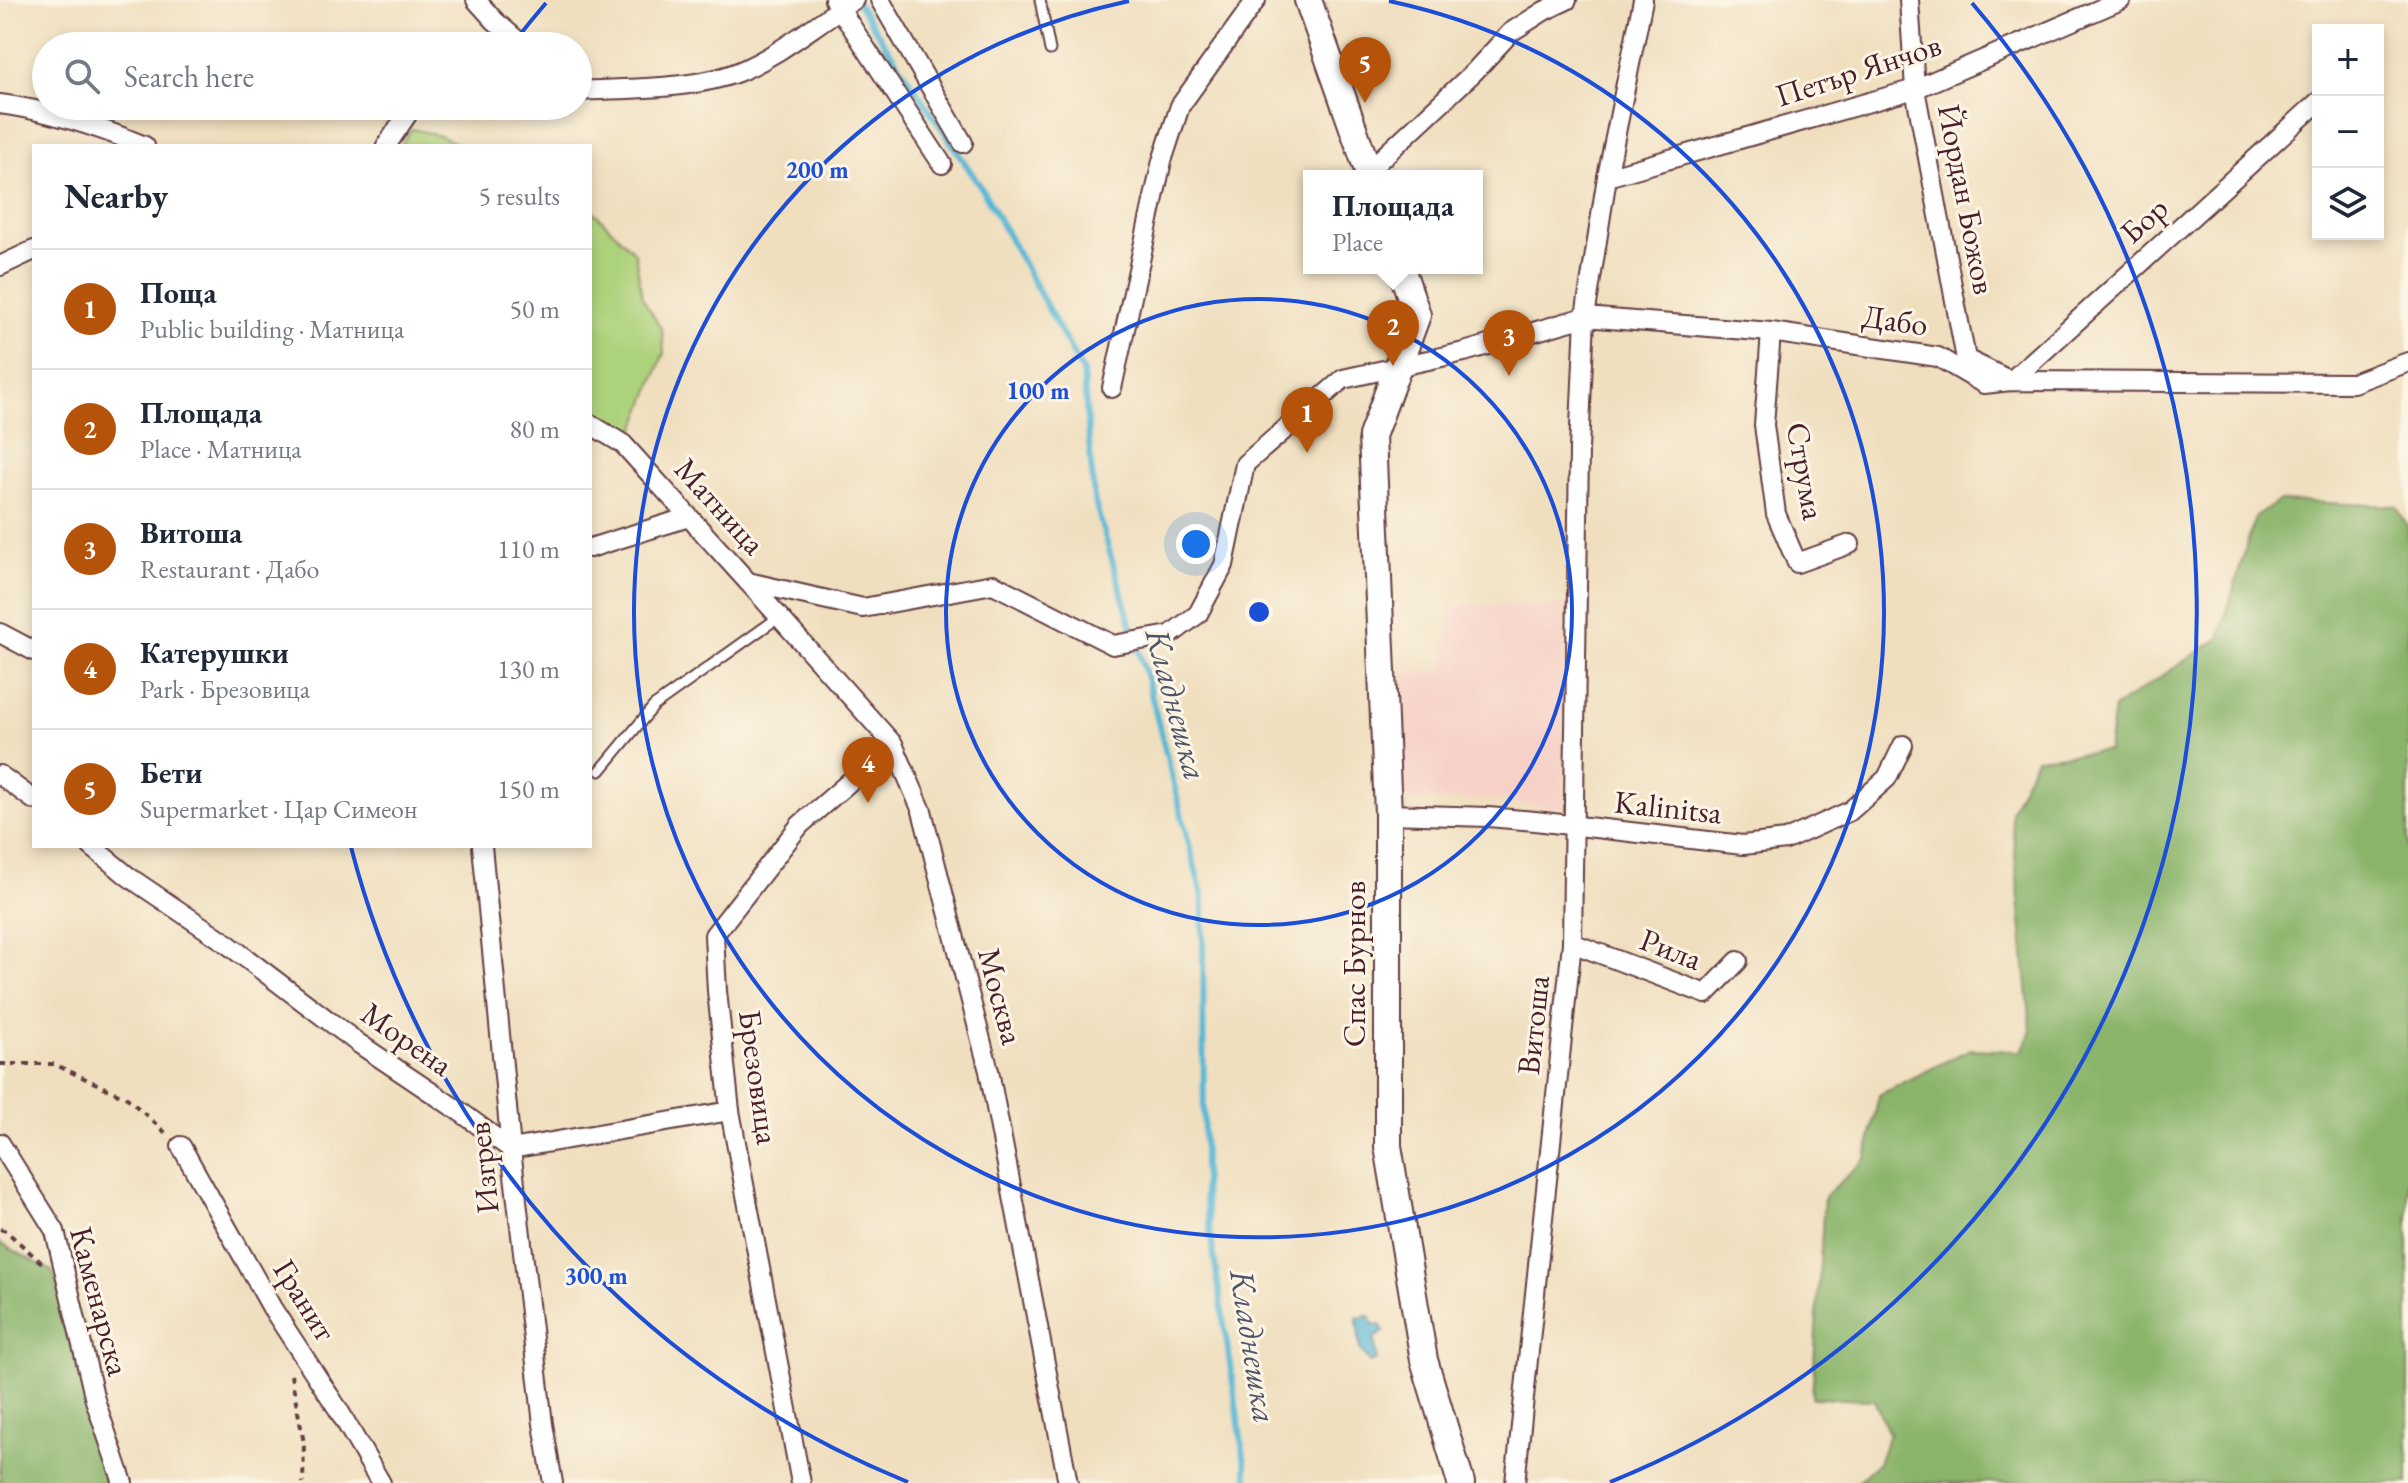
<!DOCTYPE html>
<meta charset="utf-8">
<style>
:root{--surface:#fff;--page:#f2f2f3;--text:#1f2937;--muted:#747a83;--line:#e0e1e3;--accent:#b45309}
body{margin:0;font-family:"EB Garamond",serif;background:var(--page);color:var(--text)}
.controls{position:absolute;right:24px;top:24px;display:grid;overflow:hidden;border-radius:0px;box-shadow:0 4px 12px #0003}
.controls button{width:72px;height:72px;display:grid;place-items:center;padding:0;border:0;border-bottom:2px solid var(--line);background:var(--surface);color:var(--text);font:40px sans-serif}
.you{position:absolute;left:1196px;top:544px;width:28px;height:28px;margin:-20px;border:6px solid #fff;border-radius:50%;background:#1a73e8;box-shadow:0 0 0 12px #1a73e833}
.badge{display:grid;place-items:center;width:52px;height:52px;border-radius:50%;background:var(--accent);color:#fff;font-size:26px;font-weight:700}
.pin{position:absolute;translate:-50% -66px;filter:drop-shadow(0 2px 4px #0008)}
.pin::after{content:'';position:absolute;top:42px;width:28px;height:24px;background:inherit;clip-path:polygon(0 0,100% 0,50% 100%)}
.popup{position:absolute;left:1303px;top:170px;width:180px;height:104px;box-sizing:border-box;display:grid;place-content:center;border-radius:0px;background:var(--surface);filter:drop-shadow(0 2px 6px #0005);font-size:26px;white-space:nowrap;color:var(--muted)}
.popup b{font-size:30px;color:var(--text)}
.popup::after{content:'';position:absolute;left:50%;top:100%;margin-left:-16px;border:16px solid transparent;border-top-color:var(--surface)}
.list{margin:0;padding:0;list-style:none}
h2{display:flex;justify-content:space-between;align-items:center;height:104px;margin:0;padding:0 32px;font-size:34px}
h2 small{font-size:26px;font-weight:400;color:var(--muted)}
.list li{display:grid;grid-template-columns:52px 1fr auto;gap:24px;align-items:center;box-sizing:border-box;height:120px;padding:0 32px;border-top:2px solid var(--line)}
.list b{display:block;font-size:30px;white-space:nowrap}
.list p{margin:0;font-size:26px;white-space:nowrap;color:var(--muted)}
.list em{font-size:26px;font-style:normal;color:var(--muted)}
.icon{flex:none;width:44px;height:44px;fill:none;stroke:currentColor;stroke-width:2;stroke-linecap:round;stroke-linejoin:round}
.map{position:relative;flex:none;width:2408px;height:1483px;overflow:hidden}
.search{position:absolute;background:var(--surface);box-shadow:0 4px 12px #0003;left:32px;top:32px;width:560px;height:88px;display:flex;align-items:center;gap:20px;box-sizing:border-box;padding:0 28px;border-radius:44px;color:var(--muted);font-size:30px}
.panel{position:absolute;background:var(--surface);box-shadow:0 4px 12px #0003;left:32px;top:144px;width:560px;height:704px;border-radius:0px}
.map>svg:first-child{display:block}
</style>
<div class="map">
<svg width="2408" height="1483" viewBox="0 0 2408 1483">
<rect width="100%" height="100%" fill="#fcf5e5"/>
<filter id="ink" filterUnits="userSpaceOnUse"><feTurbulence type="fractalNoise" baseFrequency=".0125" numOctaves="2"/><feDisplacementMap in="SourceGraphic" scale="16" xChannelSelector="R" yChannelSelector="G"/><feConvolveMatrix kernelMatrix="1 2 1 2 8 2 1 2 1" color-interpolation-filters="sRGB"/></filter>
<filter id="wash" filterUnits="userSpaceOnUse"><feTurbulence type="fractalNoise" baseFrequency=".006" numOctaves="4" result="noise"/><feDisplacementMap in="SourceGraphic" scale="32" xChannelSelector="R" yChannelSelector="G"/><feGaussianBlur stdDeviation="1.8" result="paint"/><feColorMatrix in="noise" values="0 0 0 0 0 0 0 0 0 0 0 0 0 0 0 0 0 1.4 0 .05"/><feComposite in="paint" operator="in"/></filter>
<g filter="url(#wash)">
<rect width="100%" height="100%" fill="#f0dfbf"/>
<!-- built -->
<polygon fill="#f7d1c7" points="1564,605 1563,809 1501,800 1400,799 1400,673 1443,671 1450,606"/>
<!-- green -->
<g fill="#add27b" stroke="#7c7853" stroke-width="2">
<polygon points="412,129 441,136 461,146 400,146"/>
<polygon points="590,208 635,253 642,297 662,330 664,353 635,429 611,428 590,419"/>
</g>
<!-- forest -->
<g fill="#8ab46b" stroke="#6a6a4b" stroke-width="2">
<polygon points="2280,501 2396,506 2408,527 2408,1483 1856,1483 1878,1463 1889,1434 1874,1400 1812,1398 1824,1197 1866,1159 1879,1095 1970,1049 2022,1051 2031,1031 2011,811 2036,758 2108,751 2114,708 2219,638 2255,517"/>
<polygon points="0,1243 52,1271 57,1283 91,1420 115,1483 0,1483"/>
</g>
<!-- water -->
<polygon fill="#56b7d5" stroke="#506b80" stroke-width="2" points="1370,1316 1372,1324 1380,1325 1384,1332 1374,1338 1377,1360 1370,1363 1360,1349 1357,1318"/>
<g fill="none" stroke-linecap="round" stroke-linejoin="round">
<!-- stream -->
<polyline stroke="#56b7d5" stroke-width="6" points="856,1 981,187 1083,372 1094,499 1146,675 1203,899 1204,1190 1248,1483"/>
</g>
</g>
<g filter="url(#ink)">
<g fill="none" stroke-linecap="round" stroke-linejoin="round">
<!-- lane casing -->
<g stroke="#633c41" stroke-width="13">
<g id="lane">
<polyline points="1040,0 1050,50"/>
<polyline points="600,771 654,706 779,617"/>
</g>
</g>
<!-- street casing -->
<g stroke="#633c41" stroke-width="22">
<g id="street">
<polyline points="476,0 495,21 524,46"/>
<polyline points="834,0 942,164"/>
<polyline points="880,0 963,143"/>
<polyline points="1909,0 1915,89 1966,359 2011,381 2318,102"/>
<path d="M578 91C626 88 693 90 738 72 780 55 815 24 854 0"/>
<path d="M0 104C47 110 101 128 145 146"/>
<polyline points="386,146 413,106"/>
<polyline points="1368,171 1474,72 1511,32 1544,11 1567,0"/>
<polyline points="1607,177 1915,89 2121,0"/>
<polyline points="0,266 34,250"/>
<polyline points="1771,332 1764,425 1776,514 1797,563 1850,544"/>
<polyline points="1112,388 1162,161 1180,106 1256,0"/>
<polyline points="590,424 623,444 748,582 863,608 993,584 1113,645 1170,635 1198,614 1224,565 1245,464 1343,379 1464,352 1585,317 1771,332 1938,357 1984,384 2011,381 2353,383 2408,362"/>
<polyline points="590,548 689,517"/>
<polyline points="748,582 893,744 922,811 989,1071 1068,1483"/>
<polyline points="0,633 34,651"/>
<polyline points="0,775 34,800"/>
<polyline points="1388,814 1488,817 1535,821 1743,845 1786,840 1850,811 1887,778 1903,745"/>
<polyline points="91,846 129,877 222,940 358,1043 462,1113 511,1149 730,1111"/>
<polyline points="482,846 511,1149 543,1424 553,1483"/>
<polyline points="1572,943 1706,994 1738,961"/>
<polyline points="0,1143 55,1231 95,1400 123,1483"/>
<polyline points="181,1146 272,1308 338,1409 381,1483"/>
<polyline points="801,1483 730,1111 717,991 714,935 800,825 893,744"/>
<polyline points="1515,1483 1572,943 1579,449 1585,317 1607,177 1643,0"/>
</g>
</g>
<!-- secondary casing -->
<g stroke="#633c41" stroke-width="30">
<g id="secondary">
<polyline points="1308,0 1370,176"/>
<polyline points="1401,268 1417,315 1372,436 1388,814 1388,1146 1424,1360 1461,1483"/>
</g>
</g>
<!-- path -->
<g stroke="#633c41" stroke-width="4" stroke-dasharray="6 6" stroke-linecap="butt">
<polyline points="0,1064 54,1064 127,1098 167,1134"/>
<polyline points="0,1229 6,1231 42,1263"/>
<polyline points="291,1375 304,1443 303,1483"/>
</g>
<!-- lane -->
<use href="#lane" stroke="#fff" stroke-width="9"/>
<!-- street -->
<use href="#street" stroke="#fff" stroke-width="18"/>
<!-- secondary -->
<use href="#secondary" stroke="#fff" stroke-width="26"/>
</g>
</g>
<!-- distance rings -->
<g fill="none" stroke="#1d4ed8" stroke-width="4">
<circle cx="1259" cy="612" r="313"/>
<path d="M1389 1A625 625 0 1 1 1129 1"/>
<path d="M908 1482A938 938 0 0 1 351 847M515 41A938 938 0 0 1 546 3M1972 3A938 938 0 0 1 1610 1482"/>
</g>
<g text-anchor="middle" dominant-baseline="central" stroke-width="6" stroke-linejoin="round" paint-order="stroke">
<!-- street labels -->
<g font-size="32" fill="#4a1f2b" stroke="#fcf5e5">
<text transform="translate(1858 70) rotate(-18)">Петър Янчов</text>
<text transform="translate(1967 199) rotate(79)">Йордан Божов</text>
<text transform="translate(2144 220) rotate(-42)">Бор</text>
<text transform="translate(1895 320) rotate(8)">Дабо</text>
<text transform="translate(1806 471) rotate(80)">Струма</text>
<text transform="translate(720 506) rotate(48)">Матница</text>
<text transform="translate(1668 807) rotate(6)">Kalinitsa</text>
<text transform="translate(1671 949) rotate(21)">Рила</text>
<text transform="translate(1354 964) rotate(-90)">Спас Бурнов</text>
<text transform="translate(1001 996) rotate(75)">Москва</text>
<text transform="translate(1533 1025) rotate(-84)">Витоша</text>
<text transform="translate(407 1039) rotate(35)">Морена</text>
<text transform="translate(759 1077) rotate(82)">Брезовица</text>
<text transform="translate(483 1168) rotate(-96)">Изгрев</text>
<text transform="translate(305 1300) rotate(58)">Гранит</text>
<text transform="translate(100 1301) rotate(75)">Каменарска</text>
</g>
<!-- water labels -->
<g font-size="34" font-style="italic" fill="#4e5466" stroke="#fcf5e5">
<text transform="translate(1177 704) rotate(75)">Кладнешка</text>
<text transform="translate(1254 1346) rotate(81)">Кладнешка</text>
</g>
</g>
<circle cx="1259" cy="612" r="12" fill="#1d4ed8" stroke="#fcf5e5" stroke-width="4"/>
<g font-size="24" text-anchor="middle" font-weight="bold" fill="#1d4ed8" stroke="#fcf5e5" stroke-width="6" stroke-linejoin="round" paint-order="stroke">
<text x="817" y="178">200 m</text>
<text x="1038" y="399">100 m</text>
<text x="596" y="1284">300 m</text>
</g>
</svg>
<div class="controls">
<button>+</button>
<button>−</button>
<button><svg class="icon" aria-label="layers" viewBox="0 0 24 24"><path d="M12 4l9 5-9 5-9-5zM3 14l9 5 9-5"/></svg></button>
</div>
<div class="you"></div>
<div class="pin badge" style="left:1307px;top:453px">1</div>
<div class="pin badge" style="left:1393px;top:366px">2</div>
<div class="popup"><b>Площада</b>Place</div>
<div class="pin badge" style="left:1509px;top:376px">3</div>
<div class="pin badge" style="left:868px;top:803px">4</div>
<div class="pin badge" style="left:1365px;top:103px">5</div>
<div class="search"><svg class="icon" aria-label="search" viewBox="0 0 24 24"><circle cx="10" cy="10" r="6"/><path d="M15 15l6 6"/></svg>Search here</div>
<section class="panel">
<h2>Nearby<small>5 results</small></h2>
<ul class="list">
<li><span class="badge">1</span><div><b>Поща</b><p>Public building · Матница</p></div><em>50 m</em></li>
<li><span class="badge">2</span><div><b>Площада</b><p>Place · Матница</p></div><em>80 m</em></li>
<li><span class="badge">3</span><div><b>Витоша</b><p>Restaurant · Дабо</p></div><em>110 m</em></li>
<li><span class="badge">4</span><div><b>Катерушки</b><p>Park · Брезовица</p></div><em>130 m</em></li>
<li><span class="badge">5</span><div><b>Бети</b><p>Supermarket · Цар Симеон</p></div><em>150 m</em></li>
</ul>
</section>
</div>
